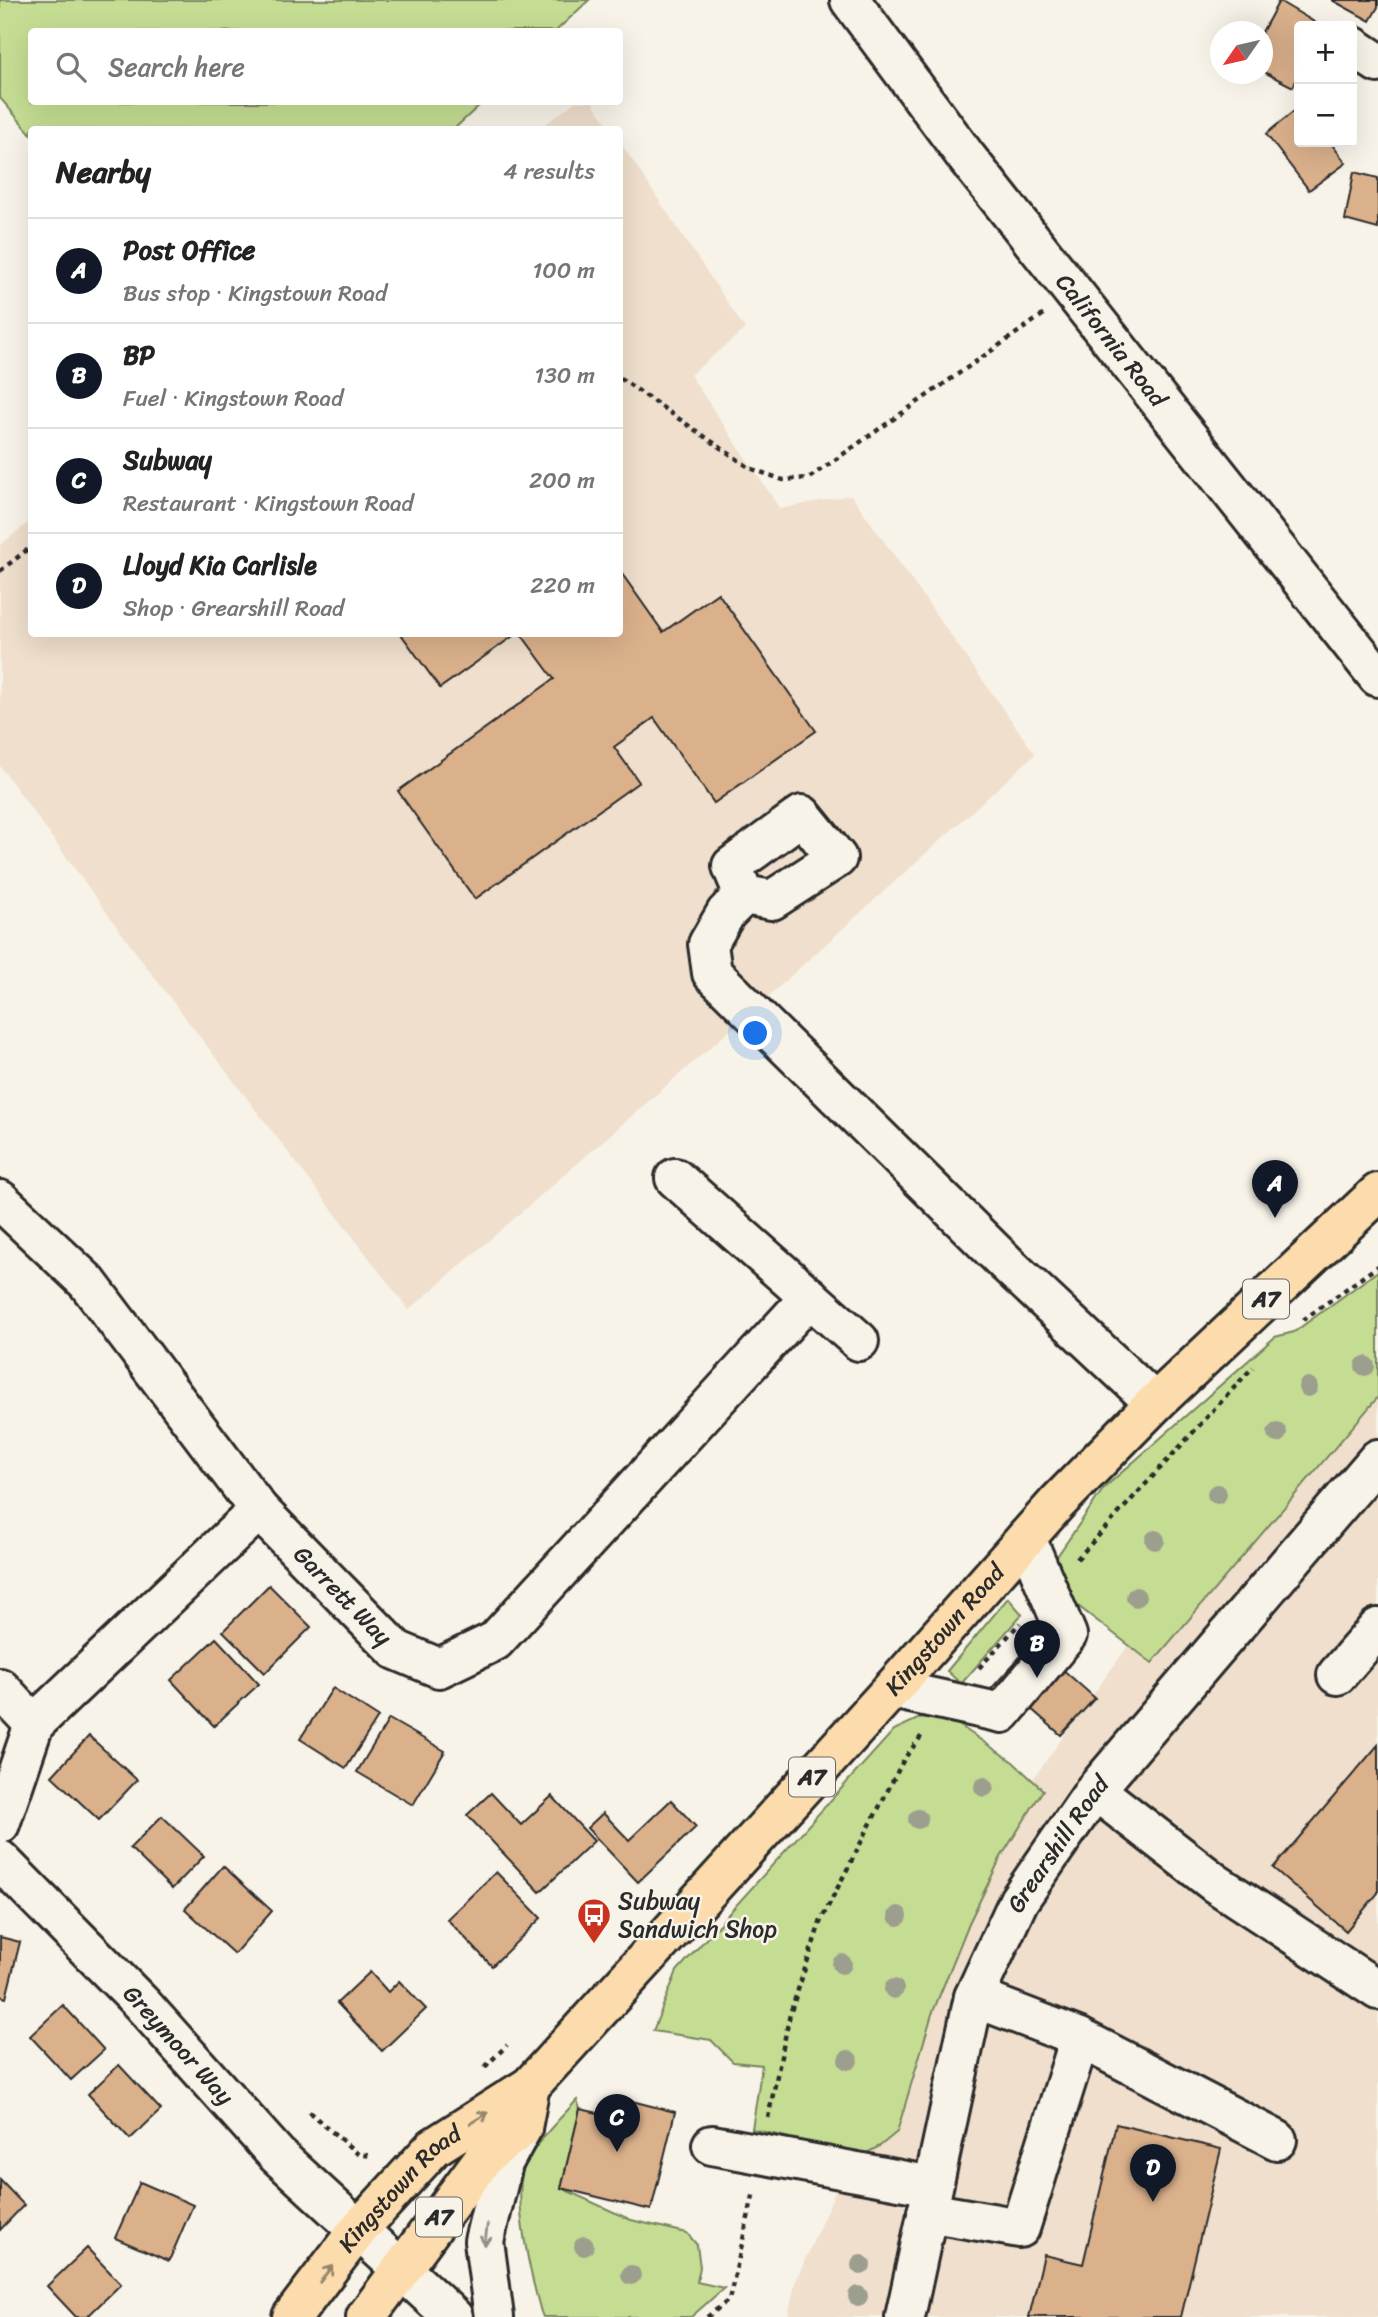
<!DOCTYPE html>
<meta charset="utf-8">
<style>
:root{--surface:#fff;--page:#f2f2f2;--text:#222;--muted:#767676;--line:#e0e0e0;--accent:#111827}
body{margin:0;font-family:Sriracha,sans-serif;background:var(--page);color:var(--text)}
.controls{position:absolute;right:21px;top:21px;display:grid;overflow:hidden;border-radius:7px;box-shadow:0 7px 28px #0002}
.controls button{width:63px;height:63px;display:grid;place-items:center;padding:0;border:0;border-bottom:2px solid var(--line);background:var(--surface);color:var(--text);font:35px sans-serif}
.compass{position:absolute;left:1210px;top:21px;width:63px;height:63px;border-radius:50%;background:var(--surface);box-shadow:0 7px 28px #0002;rotate:236deg}
.you{position:absolute;left:756px;top:1034px;width:24px;height:24px;margin:-18px;border:5px solid #fff;border-radius:50%;background:#1a73e8;box-shadow:0 0 0 10px #1a73e833}
.badge{display:grid;place-items:center;width:46px;height:46px;border-radius:50%;background:var(--accent);color:#fff;font-size:23px;font-weight:700}
.pin{position:absolute;translate:-50% -58px;filter:drop-shadow(0 2px 4px #0008)}
.pin::after{content:'';position:absolute;top:37px;width:24px;height:21px;background:inherit;clip-path:polygon(0 0,100% 0,50% 100%)}
.list{margin:0;padding:0;list-style:none}
h2{display:flex;justify-content:space-between;align-items:center;height:91px;margin:0;padding:0 28px;font-size:30px}
h2 small{font-size:23px;font-weight:400;color:var(--muted)}
.list li{display:grid;grid-template-columns:46px 1fr auto;gap:21px;align-items:center;box-sizing:border-box;height:105px;padding:0 28px;border-top:2px solid var(--line)}
.list b{display:block;font-size:26px;white-space:nowrap}
.list p{margin:0;font-size:23px;white-space:nowrap;color:var(--muted)}
.list em{font-size:23px;font-style:normal;color:var(--muted)}
.icon{flex:none;width:38px;height:38px;fill:none;stroke:currentColor;stroke-width:2;stroke-linecap:round;stroke-linejoin:round}
.map{position:relative;flex:none;width:1378px;height:2317px;overflow:hidden}
.search{position:absolute;background:var(--surface);box-shadow:0 7px 28px #0002;left:28px;top:28px;width:595px;height:77px;display:flex;align-items:center;gap:18px;box-sizing:border-box;padding:0 24px;border-radius:7px;color:var(--muted);font-size:26px}
.panel{position:absolute;background:var(--surface);box-shadow:0 7px 28px #0002;left:28px;top:126px;width:595px;height:511px;border-radius:7px}
.map>svg:first-child{display:block}
</style>
<div class="map">
<svg width="1378" height="2317" viewBox="0 0 1378 2317">
<rect width="100%" height="100%" fill="#f7f3e8"/>
<filter id="ink" filterUnits="userSpaceOnUse"><feTurbulence type="fractalNoise" baseFrequency=".0143" numOctaves="2"/><feDisplacementMap in="SourceGraphic" scale="14" xChannelSelector="R" yChannelSelector="G"/><feConvolveMatrix kernelMatrix="1 2 1 2 8 2 1 2 1" color-interpolation-filters="sRGB"/></filter>
<g filter="url(#ink)">
<!-- built -->
<g fill="#efdfcc">
<polygon points="575,102 592,102 611,129 539,129"/>
<polygon points="620,142 745,329 690,375 780,509 851,495 1035,754 752,1011 409,1310 145,965 0,766 0,545 31,521 32,634 620,634"/>
<polygon points="1378,1321 1378,2317 788,2317 795,2283 989,1841 1214,1525"/>
</g>
<!-- green -->
<g fill="#c5dd93" stroke="#78845f" stroke-width="2">
<polygon points="0,0 589,0 556,31 32,32 32,102 483,102 454,129 32,130 31,134 0,98"/>
<polygon points="1378,1271 1378,1397 1152,1663 1078,1606 1047,1571 1104,1488 1275,1337 1294,1332"/>
<polygon points="1008,1598 1022,1614 961,1684 947,1671"/>
<polygon points="937,1710 1013,1762 1043,1790 1001,1857 969,1923 932,2014 897,2132 880,2146 863,2155 752,2129 762,2065 733,2062 711,2040 653,2031 677,1971 894,1730"/>
<path d="M577 2100 580 2109 561 2188 631 2220 687 2233 697 2245 700 2267 697 2282 724 2288 691 2317H543L541 2312C532 2280 512 2200 524 2168 535 2142 558 2121 577 2100Z"/>
</g>
<!-- building -->
<g fill="#dbb18c" stroke="#2b2b2b" stroke-width="2">
<polygon points="1332,0 1378,0 1378,7 1370,21"/>
<polygon points="1279,1 1321,26 1299,26 1299,75 1293,87 1262,71 1262,32"/>
<polygon points="1299,107 1299,142 1330,142 1346,163 1309,190 1266,134"/>
<polygon points="1354,172 1378,178 1378,229 1345,220"/>
<polygon points="620,571 663,632 718,593 816,731 714,803 654,718 614,747 639,782 475,899 398,791 554,679 521,634 620,634"/>
<polygon points="401,634 516,634 440,688"/>
<polygon points="269,1585 311,1627 265,1673 223,1631"/>
<polygon points="216,1638 259,1684 214,1726 171,1680"/>
<polygon points="1037,1638 1065,1663 1061,1668 1095,1698 1061,1735 1029,1707 1021,1716 991,1689"/>
<polygon points="333,1688 378,1717 346,1768 300,1739"/>
<polygon points="389,1719 445,1751 413,1805 357,1772"/>
<polygon points="89,1736 137,1780 99,1820 52,1776"/>
<polygon points="1378,1745 1378,1893 1346,1931 1273,1868"/>
<polygon points="491,1793 521,1825 552,1796 594,1841 540,1892 467,1815"/>
<polygon points="671,1800 696,1827 638,1882 587,1828 603,1813 629,1840"/>
<polygon points="162,1816 204,1856 172,1889 130,1848"/>
<polygon points="223,1866 272,1911 234,1954 185,1909"/>
<polygon points="496,1872 541,1918 492,1966 447,1919"/>
<polygon points="0,1937 20,1942 6,1998 0,1996"/>
<polygon points="370,1972 388,1992 399,1981 426,2009 382,2051 337,2003"/>
<polygon points="63,2005 104,2050 71,2080 30,2036"/>
<polygon points="119,2065 161,2110 130,2139 88,2094"/>
<polygon points="616,2097 675,2112 651,2210 561,2188 580,2109 612,2116"/>
<polygon points="1116,2124 1221,2149 1181,2317 1029,2317 1044,2255 1083,2264"/>
<polygon points="0,2180 24,2205 0,2230"/>
<polygon points="140,2182 193,2205 169,2261 115,2238"/>
<polygon points="87,2248 121,2284 87,2317 76,2317 47,2286"/>
</g>
<g fill="none" stroke-linecap="round" stroke-linejoin="round">
<!-- minor casing -->
<g stroke="#2b2b2b" stroke-width="44">
<g id="minor">
<path id="s1" d="M850 0 967 158 1378 677"/>
<polyline points="1352,46 1378,63"/>
<polygon points="802,815 837,858 772,900 744,895 732,866"/>
<polyline points="744,895 726,913 708,944 712,973 1008,1265 1155,1403"/>
<polyline points="675,1178 859,1341"/>
<path id="s2" d="M0 1200 87 1282 259 1510 396 1650 439 1668 495 1641 810 1297"/>
<polyline points="1337,1675 1378,1628"/>
<polyline points="0,1688 34,1724 0,1824"/>
<polyline points="892,1689 1002,1713 1067,1635 1026,1538"/>
<polyline points="34,1724 259,1510"/>
<polyline points="1095,1790 1215,1883 1378,1990"/>
<path id="s3" d="M0 1860 142 2004 277 2155 453 2317"/>
<polyline points="974,1997 1080,2038 1277,2140"/>
<polyline points="712,2145 932,2186"/>
<polyline points="927,2212 1020,2228 1080,2038"/>
<polyline points="494,2317 484,2241 503,2163 522,2128"/>
<path id="s4" d="M905 2317 974 1997 1019 1900 1095 1790 1378 1459"/>
</g>
</g>
<!-- major casing -->
<g stroke="#2b2b2b" stroke-width="44">
<g id="major">
<path id="s5" d="M292 2317 358 2230 434 2147 530 2086 892 1689 1057 1503 1155 1403 1378 1193"/>
<polyline points="366,2317 486,2155 522,2128 530,2086"/>
</g>
</g>
<!-- path -->
<g stroke="#2b2b2b" stroke-width="4.5" stroke-dasharray="5 5" stroke-linecap="butt">
<polyline points="620,378 750,468 783,480 809,478 1044,314"/>
<polyline points="0,571 32,546"/>
<polyline points="1303,1320 1378,1266"/>
<polyline points="1077,1559 1253,1367"/>
<polyline points="979,1668 1020,1623"/>
<polyline points="485,2067 507,2045"/>
<polyline points="309,2112 358,2154 372,2156"/>
<polyline points="768,2118 790,2014 821,1920 904,1759 923,1734"/>
<polyline points="707,2317 729,2300 754,2192"/>
</g>
<!-- minor -->
<use href="#minor" stroke="#f7f3e8" stroke-width="38"/>
<!-- major -->
<use href="#major" stroke="#fcdcac" stroke-width="38"/>
</g>
<!-- trees -->
<g fill="#9c9e8e">
<circle cx="1365" cy="1366" r="10"/>
<circle cx="1308" cy="1387" r="10"/>
<circle cx="1277" cy="1433" r="10"/>
<circle cx="1217" cy="1494" r="10"/>
<circle cx="1155" cy="1540" r="10"/>
<circle cx="1136" cy="1597" r="10"/>
<circle cx="984" cy="1787" r="10"/>
<circle cx="918" cy="1819" r="10"/>
<circle cx="898" cy="1916" r="10"/>
<circle cx="842" cy="1964" r="10"/>
<circle cx="894" cy="1989" r="10"/>
<circle cx="848" cy="2060" r="10"/>
<circle cx="584" cy="2246" r="10"/>
<circle cx="861" cy="2265" r="10"/>
<circle cx="631" cy="2275" r="10"/>
<circle cx="858" cy="2296" r="10"/>
</g>
<!-- one-way arrows -->
<defs><path id="oneway-shaft" d="M-6 0H5M1.5-3L5.5 0L1.5 3" fill="none" stroke-width="1.6" stroke-linecap="round" stroke-linejoin="round" transform="scale(1.75)"/></defs>
<g stroke="#94846c">
<use href="#oneway-shaft" transform="translate(479 2118) rotate(-32)"/>
<use href="#oneway-shaft" transform="translate(326 2274) rotate(-53)"/>
</g>
<use stroke="#918f8a" href="#oneway-shaft" transform="translate(486 2235) rotate(97)"/>
</g>
<!-- icons -->
<defs>
<g id="bus-pin" transform="scale(1.75)"><path d="M0 17L-7.5 6A9.5 9.5 0 1 1 7.5 6Z" fill="#c8321e" stroke="#f7f3e8"/><path d="M-5-6H5V4H4V6H2V4H-2V6H-4V4H-5ZM-3.5-4V0h7V-4ZM-3.5 1.2v1.5H-2V1.2ZM2 1.2v1.5H3.5V1.2Z" fill="#fff"/></g>
</defs>
<g fill-rule="evenodd">
<use href="#bus-pin" x="594" y="1915"/>
</g>
<g text-anchor="middle" dominant-baseline="central" stroke-width="5" stroke-linejoin="round" paint-order="stroke">
<!-- shield labels -->
<g fill="#f7f3e8" stroke="#686764" stroke-width="2">
<rect x="1243" y="1279.5" width="46" height="39" rx="5"/>
<rect x="789" y="1757.5" width="46" height="39" rx="5"/>
<rect x="416" y="2197.5" width="46" height="39" rx="5"/>
</g>
<g font-size="23" font-weight="bold" fill="#2b2b2b">
<text x="1266" y="1299">A7</text>
<text x="812" y="1777">A7</text>
<text x="439" y="2217">A7</text>
</g>
<!-- street labels -->
<g font-size="24" fill="#2b2b2b" stroke="#f7f3e8">
<text stroke="none"><textPath href="#s1" startOffset="429">California Road</textPath></text>
<text stroke="none"><textPath href="#s2" startOffset="525">Garrett Way</textPath></text>
<text stroke="none"><textPath href="#s5" startOffset="952">Kingstown Road</textPath></text>
<text stroke="none"><textPath href="#s4" startOffset="502">Grearshill Road</textPath></text>
<text stroke="none"><textPath href="#s3" startOffset="257">Greymoor Way</textPath></text>
<text stroke="none"><textPath href="#s5" startOffset="168">Kingstown Road</textPath></text>
</g>
<!-- poi labels -->
<g font-size="24" fill="#2b2b2b" stroke="#f7f3e8" text-anchor="start">
<text x="618" y="1901">Subway<tspan x="618" dy="28">Sandwich Shop</tspan></text>
</g>
</g>
</svg>
<div class="controls">
<button>+</button>
<button>−</button>
</div>
<svg class="compass" viewBox="-18 -18 36 36"><path d="M0-13l5 13h-10z" fill="#e53935"/><path d="M0 13l5-13h-10z" fill="#767676"/></svg>
<div class="you"></div>
<div class="pin badge" style="left:1275px;top:1218px">A</div>
<div class="pin badge" style="left:1037px;top:1678px">B</div>
<div class="pin badge" style="left:617px;top:2152px">C</div>
<div class="pin badge" style="left:1153px;top:2202px">D</div>
<div class="search"><svg class="icon" aria-label="search" viewBox="0 0 24 24"><circle cx="10" cy="10" r="6"/><path d="M15 15l6 6"/></svg>Search here</div>
<section class="panel">
<h2>Nearby<small>4 results</small></h2>
<ul class="list">
<li><span class="badge">A</span><div><b>Post Office</b><p>Bus stop · Kingstown Road</p></div><em>100 m</em></li>
<li><span class="badge">B</span><div><b>BP</b><p>Fuel · Kingstown Road</p></div><em>130 m</em></li>
<li><span class="badge">C</span><div><b>Subway</b><p>Restaurant · Kingstown Road</p></div><em>200 m</em></li>
<li><span class="badge">D</span><div><b>Lloyd Kia Carlisle</b><p>Shop · Grearshill Road</p></div><em>220 m</em></li>
</ul>
</section>
</div>
